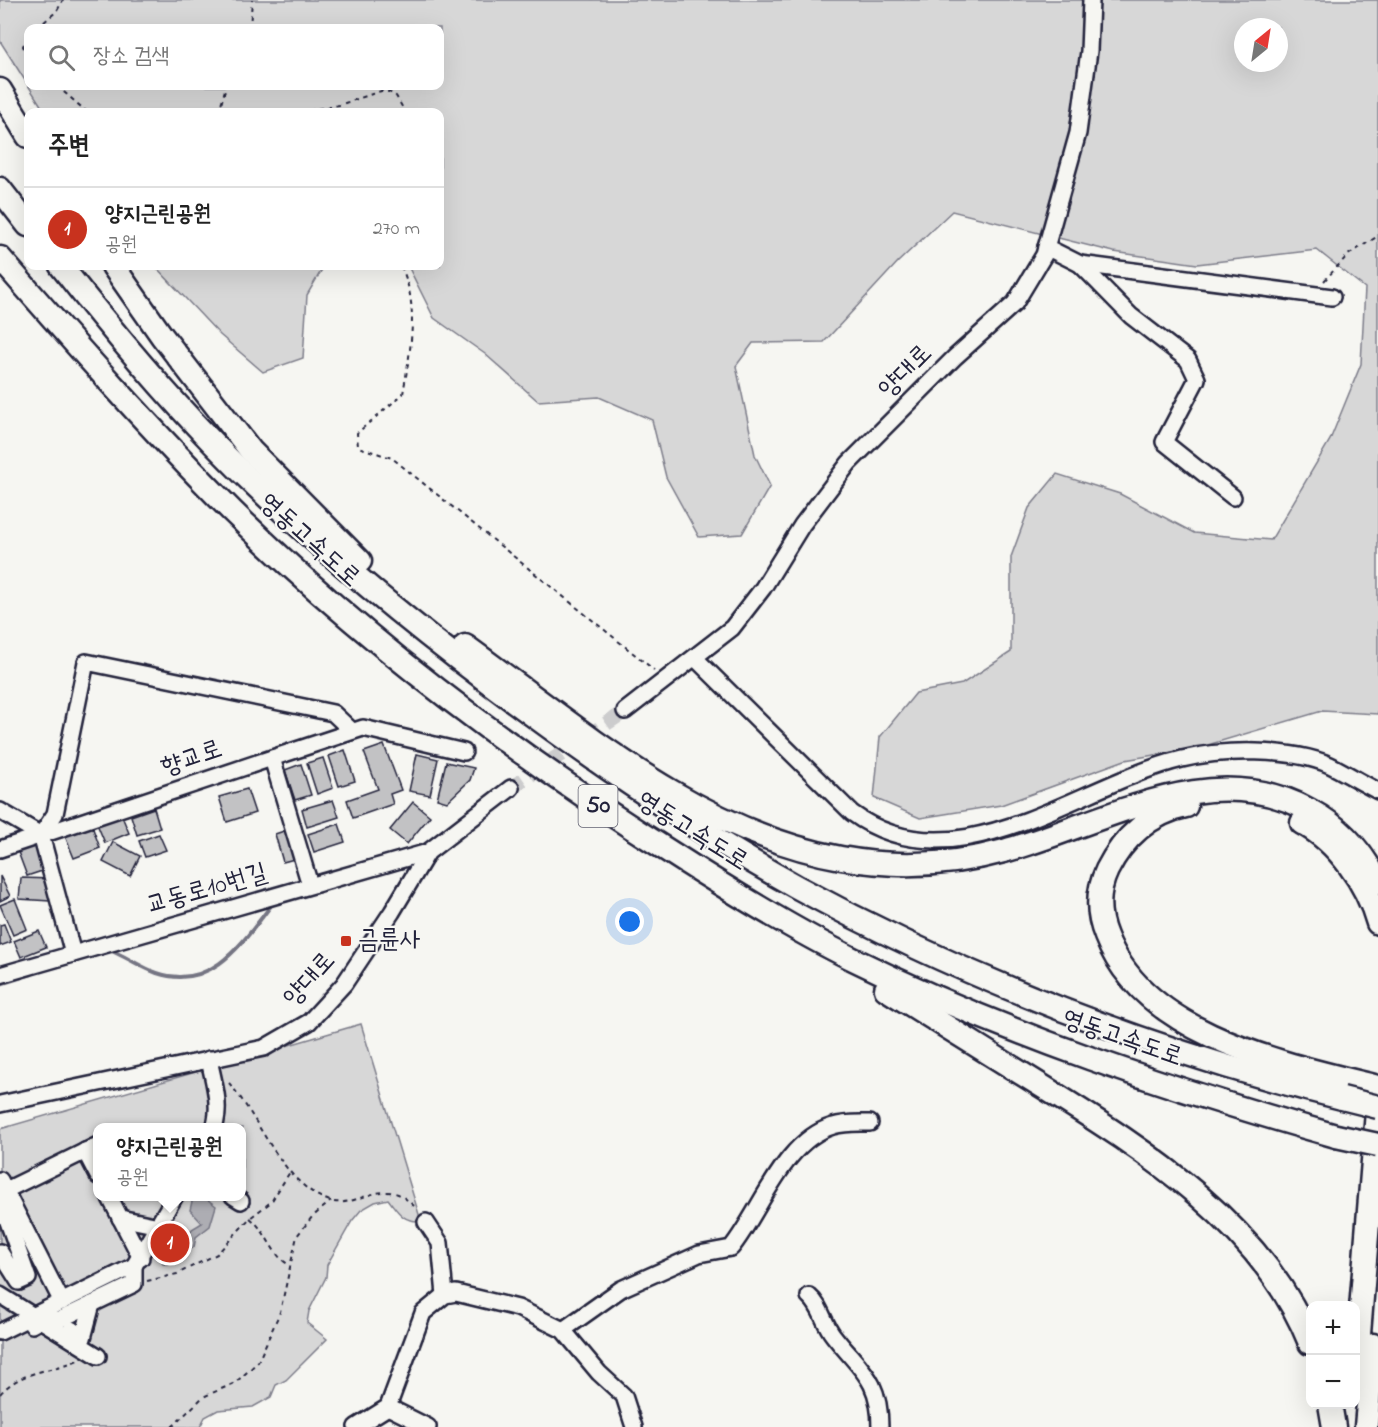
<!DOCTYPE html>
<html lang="ko">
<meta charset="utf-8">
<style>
:root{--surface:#fff;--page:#f2f2f2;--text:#222;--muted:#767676;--line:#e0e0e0;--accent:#c8321e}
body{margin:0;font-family:"Indie Flower","Poor Story",sans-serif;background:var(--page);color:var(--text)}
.controls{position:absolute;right:18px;bottom:18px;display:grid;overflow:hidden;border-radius:12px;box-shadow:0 6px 24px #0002}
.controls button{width:54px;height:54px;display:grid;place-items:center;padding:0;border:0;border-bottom:2px solid var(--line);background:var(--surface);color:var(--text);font:30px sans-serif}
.compass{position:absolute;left:1234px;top:18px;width:54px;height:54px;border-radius:50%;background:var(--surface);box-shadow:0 6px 24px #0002;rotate:30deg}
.you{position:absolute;left:630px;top:922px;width:21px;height:21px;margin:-15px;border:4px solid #fff;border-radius:50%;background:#1a73e8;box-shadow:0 0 0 9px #1a73e833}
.badge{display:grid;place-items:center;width:39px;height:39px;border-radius:50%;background:var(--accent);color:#fff;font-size:20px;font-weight:700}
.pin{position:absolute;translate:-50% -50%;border:3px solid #fff;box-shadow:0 2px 6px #0006}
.popup{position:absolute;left:93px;top:1123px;width:153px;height:78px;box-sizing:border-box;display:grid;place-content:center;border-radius:12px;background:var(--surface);filter:drop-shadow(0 2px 4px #0005);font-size:20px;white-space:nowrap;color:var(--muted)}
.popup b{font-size:22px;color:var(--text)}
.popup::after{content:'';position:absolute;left:50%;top:100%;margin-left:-12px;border:12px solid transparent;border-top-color:var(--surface)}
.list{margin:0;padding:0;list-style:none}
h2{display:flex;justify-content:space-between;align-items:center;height:78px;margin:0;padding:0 24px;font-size:26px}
h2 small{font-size:20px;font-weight:400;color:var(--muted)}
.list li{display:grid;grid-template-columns:39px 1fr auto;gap:18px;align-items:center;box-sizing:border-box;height:84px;padding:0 24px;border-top:2px solid var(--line)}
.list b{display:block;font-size:22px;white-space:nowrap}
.list p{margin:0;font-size:20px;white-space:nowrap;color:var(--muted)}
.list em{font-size:20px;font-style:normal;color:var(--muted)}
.icon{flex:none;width:33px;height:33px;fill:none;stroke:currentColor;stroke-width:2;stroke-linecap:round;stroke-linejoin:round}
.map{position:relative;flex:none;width:1378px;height:1427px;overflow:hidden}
.search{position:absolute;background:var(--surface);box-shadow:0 6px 24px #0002;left:24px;top:24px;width:420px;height:66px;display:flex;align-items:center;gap:15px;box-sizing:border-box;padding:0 21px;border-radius:12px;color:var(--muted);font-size:22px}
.panel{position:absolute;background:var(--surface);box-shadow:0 6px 24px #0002;left:24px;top:108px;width:420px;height:162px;border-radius:12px}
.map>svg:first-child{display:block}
</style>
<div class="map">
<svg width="1378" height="1427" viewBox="0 0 1378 1427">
<rect width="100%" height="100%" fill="#f6f6f2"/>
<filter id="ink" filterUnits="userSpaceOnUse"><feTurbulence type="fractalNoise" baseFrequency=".0167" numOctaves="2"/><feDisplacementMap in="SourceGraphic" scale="12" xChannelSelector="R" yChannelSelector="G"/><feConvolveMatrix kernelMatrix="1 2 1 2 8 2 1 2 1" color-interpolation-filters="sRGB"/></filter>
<g filter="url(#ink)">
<!-- green -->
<g fill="#d7d7d7" stroke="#7c7c89" stroke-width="1.5" fill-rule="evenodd">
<path d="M0 0H1378V714L1322 711 1201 747 1125 760 1001 805 920 818 874 798 880 737 916 693 962 684 1011 652V557L1029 508 1057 474 1120 494 1194 533 1271 540 1330 440 1361 364 1365 288 1317 250 1197 264 1114 252 952 211 898 262 824 342 753 343 736 366 755 455 770 486 742 534 699 537 666 477 652 420 599 397 538 401 485 354 434 318 408 266H440V112H45L0 41ZM1243 27H1279V63H1243ZM28 28H440V86H28Z"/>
<polygon points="155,266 324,266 307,295 303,358 263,372 220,335"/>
<path d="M361 1024 421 1221C403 1222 398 1212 388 1199L375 1202 361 1210 352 1221 327 1265 326 1277 309 1311 307 1323 327 1339 286 1380 276 1385 271 1397 253 1407 218 1410 205 1417 200 1427H0V1129ZM98 1128H242V1196H98Z"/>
</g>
<!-- water -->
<polygon fill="#adadb3" stroke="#757583" stroke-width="1.5" points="193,1197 204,1197 216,1206 210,1226 196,1237 194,1247 168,1264 163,1264 161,1257 171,1248 186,1241 192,1229 202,1223 190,1210"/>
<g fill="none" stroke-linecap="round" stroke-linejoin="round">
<!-- stream -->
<g stroke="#757583" stroke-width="4">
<path d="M107 949C124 955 140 967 157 973 213 992 244 940 273 903"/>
<polyline points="0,984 32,974"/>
</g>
</g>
<!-- building -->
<g fill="#c2c2c4" stroke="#22223b" stroke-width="1.5">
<polygon points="384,745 401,790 390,794 393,804 353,818 347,800 378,789 364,752"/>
<polygon points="345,750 355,781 339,786 329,756"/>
<polygon points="417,754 438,759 430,795 409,791"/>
<polygon points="323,758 333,788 317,794 307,763"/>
<polygon points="446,762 474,768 470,780 447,802 437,799"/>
<polygon points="301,764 311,795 295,800 285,770"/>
<polygon points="247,789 255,813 227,822 219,797"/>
<polygon points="333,800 339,817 307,827 302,809"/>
<polygon points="413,802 430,816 407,844 390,830"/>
<polygon points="154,808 160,828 137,835 131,816"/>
<polygon points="121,814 129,833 105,843 97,824"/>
<polygon points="339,824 345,842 314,852 308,834"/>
<polygon points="92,826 100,848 74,858 65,836"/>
<polygon points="290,829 298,858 283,862 275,834"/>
<polygon points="159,834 166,850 145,857 139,841"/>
<polygon points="113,842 140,856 130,876 103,862"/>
<polygon points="36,845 45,870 27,876 18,852"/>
<polygon points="0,876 10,896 0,901"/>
<polygon points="21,878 52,879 50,901 19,899"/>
<polygon points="15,899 27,929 13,935 0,905"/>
<polygon points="4,924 11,942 0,946 0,925"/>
<polygon points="39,931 46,947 21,957 14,941"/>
</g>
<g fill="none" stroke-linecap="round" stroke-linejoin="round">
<!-- minor-tunnel -->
<polyline stroke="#cccccd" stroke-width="15" stroke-dasharray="15 8" stroke-linecap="butt" points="511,788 625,711"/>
<!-- minor casing -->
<g stroke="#22223b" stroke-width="20">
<g id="minor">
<polyline points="1046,247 1080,264 1332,297"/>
<polyline points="1080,264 1131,316 1188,360 1197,379 1164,442 1233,497"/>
<path d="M695 658 852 813C956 889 1078 784 1182 759 1223 749 1290 748 1330 765 1346 773 1362 783 1378 791"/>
<polyline points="625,711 732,628 763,588 802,525 849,463 955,357 1015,303 1044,255 1078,133 1089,51 1091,0"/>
<polyline points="272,758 363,728 464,752"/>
<polyline points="0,811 41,835 73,954"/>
<polyline points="41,835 55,814 86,662 333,713 352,731"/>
<polyline points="0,849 272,758 310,885"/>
<polyline points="0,975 428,852"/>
<path d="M209 1059C213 1081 222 1105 214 1128"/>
<polyline points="0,1104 264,1048 309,1022 344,984 392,912 428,852 511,788"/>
<polyline points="85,1151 98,1176"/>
<polyline points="0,1180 62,1302"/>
<polyline points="0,1193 98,1145"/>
<polyline points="109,1196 141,1258"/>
<polyline points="233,1196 241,1201"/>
<polyline points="0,1199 28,1278 19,1282 0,1252"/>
<polyline points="120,1218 159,1226"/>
<polyline points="426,1222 440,1243 445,1295"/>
<polyline points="0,1295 98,1356"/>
<path d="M809 1296C821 1306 823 1322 833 1335 860 1370 880 1378 880 1427"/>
<polyline points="32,1325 41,1320 59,1320 134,1284 134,1266"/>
<polyline points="71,1329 83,1338 92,1304"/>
<path d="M563 1330 621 1289 699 1254 731 1248C761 1211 783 1141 833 1126 845 1122 858 1123 870 1123"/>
<polyline points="0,1332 134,1266 175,1196"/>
<polyline points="388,1407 428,1427"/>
<polyline points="356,1427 388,1407 423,1313 445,1295 456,1293 518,1308 563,1330 599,1373 624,1396 634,1427"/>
</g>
</g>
<!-- highway casing -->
<g stroke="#22223b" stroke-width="27">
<g id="highway">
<polyline points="0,90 28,136"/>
<polyline points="0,189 28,225"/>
<path d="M0 258C75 344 151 430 232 511 364 640 514 754 670 852 729 890 790 928 853 959 1008 1035 1170 1089 1336 1136"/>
<path d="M61 266C109 327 159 387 213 443 298 531 393 610 491 684 588 757 690 828 797 887 966 979 1155 1052 1342 1098"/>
<polyline points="113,266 162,336 251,451 360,561"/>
<path d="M465 646C581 730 697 832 841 858 896 868 950 866 1004 851 1101 825 1209 755 1309 810 1339 826 1363 852 1378 883"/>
<path d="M1186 806C1150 813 1123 838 1107 870 1097 891 1097 914 1106 936 1144 1036 1286 1064 1378 1087"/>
<path d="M1302 823C1338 842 1367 884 1378 923"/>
<path d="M886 989C939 1022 992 1055 1045 1088 1146 1151 1264 1226 1310 1343"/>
<polyline points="1356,1371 1378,1099"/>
<polyline points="1330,1404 1334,1427"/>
<polyline points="1366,1427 1373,1345"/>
</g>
</g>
<!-- path -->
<g stroke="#22223b" stroke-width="2" stroke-dasharray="4.5 4.5" stroke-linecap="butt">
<polyline points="37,28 57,11 63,0"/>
<polyline points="250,28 252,0"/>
<polyline points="28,36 23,46 28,58"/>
<polyline points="57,86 87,112"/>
<polyline points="219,112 226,86"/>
<polyline points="300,112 339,105 381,91 389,92 396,96 405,112"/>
<path d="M401 266C420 307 410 351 403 394L357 433 358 447 392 458 654 670"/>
<polyline points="1324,281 1348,255 1378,236"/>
<path d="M229 1083C260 1118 282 1185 330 1201 353 1208 375 1185 398 1194 405 1197 411 1204 417 1208"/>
<path d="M250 1218C268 1232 272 1257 290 1265"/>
<polyline points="147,1281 177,1274 217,1254 250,1218 271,1202 290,1172"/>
<path d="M0 1394C21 1370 51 1372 78 1360"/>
<polyline points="172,1427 203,1397 235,1383 258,1362 280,1312 297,1236 312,1217 331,1201"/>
</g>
<!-- minor -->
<use href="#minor" stroke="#f6f6f2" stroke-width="15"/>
<!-- highway -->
<use href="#highway" stroke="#f6f6f2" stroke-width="22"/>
<!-- highway-bridge casing -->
<g stroke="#22223b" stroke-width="27" stroke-linecap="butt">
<g id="highway-bridge">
<polyline points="1342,1098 1378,1107"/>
<polyline points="1336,1136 1378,1145"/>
</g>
</g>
<!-- highway-bridge -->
<use href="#highway-bridge" stroke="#f6f6f2" stroke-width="22"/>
</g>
</g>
<!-- markers -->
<rect fill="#c8321e" stroke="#f6f6f2" stroke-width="2" x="340" y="935" width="12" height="12" rx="3"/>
<g text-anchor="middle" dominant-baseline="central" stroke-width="4.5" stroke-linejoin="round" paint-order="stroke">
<!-- shield labels -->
<rect fill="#f6f6f2" stroke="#626272" stroke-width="1.5" x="578.5" y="785" width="39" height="42" rx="4.5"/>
<g font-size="24" font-weight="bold" fill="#22223b">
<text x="598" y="806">50</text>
</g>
<!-- street labels -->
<g font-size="26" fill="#22223b" stroke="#f6f6f2">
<text transform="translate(906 372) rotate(-45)">양대로</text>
<text transform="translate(309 541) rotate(42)">영동고속도로</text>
<text transform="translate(192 759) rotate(-19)">향교로</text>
<text transform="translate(692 832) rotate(32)">영동고속도로</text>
<text transform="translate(207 890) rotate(-16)">교동로10번길</text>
<text transform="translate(310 980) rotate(-48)">양대로</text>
<text transform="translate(1122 1039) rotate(19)">영동고속도로</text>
</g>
<!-- poi labels -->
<g font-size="26" fill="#22223b" stroke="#f6f6f2" text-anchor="start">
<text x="358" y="941">금륜사</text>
</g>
</g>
</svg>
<div class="controls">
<button>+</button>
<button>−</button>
</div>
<svg class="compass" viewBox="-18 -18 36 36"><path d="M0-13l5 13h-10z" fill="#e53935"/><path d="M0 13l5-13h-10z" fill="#767676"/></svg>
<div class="you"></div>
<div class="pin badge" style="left:170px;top:1243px">1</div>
<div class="popup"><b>양지근린공원</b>공원</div>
<div class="search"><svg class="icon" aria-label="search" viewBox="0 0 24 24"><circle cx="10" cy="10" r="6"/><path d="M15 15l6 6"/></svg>장소 검색</div>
<section class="panel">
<h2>주변<small></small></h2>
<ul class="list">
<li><span class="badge">1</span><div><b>양지근린공원</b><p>공원</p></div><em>270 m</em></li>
</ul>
</section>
</div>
